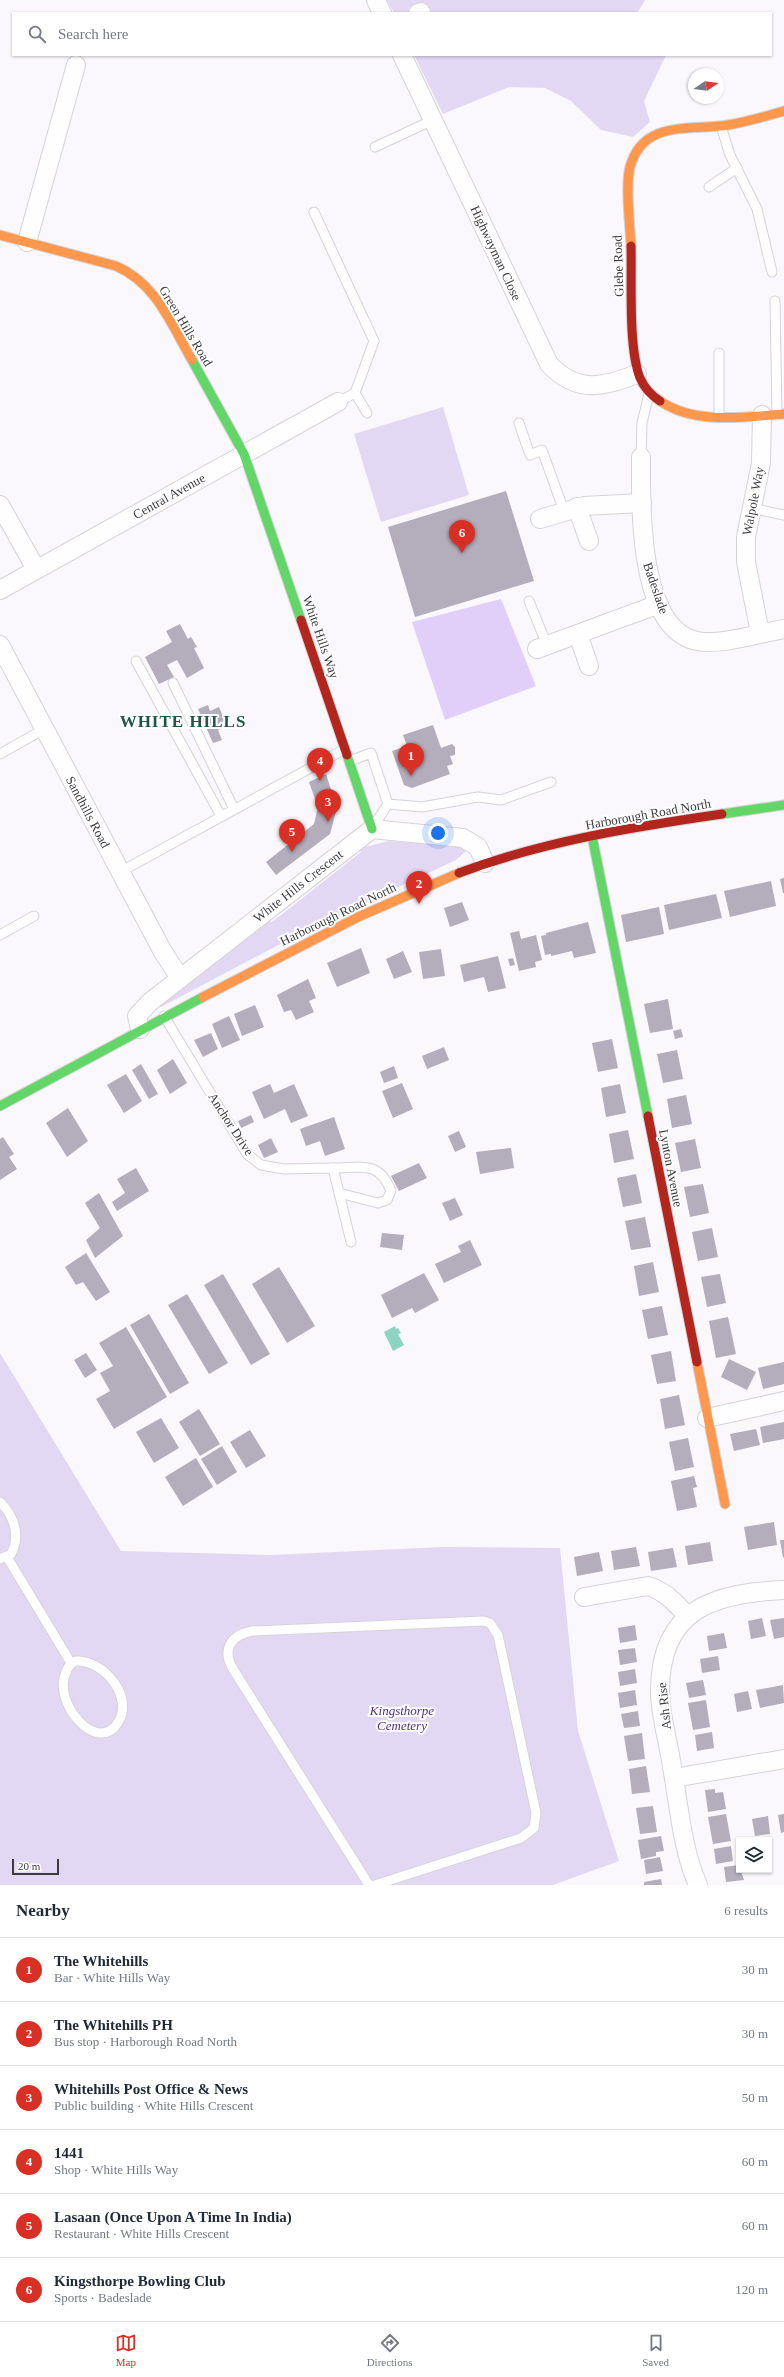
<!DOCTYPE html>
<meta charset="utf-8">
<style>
:root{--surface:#fff;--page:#f6f6f7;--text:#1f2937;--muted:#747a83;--line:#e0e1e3;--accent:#d93025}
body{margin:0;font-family:"Times New Roman",serif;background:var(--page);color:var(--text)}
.controls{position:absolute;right:12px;bottom:12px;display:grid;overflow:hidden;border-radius:0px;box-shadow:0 1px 3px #0004}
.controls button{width:36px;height:36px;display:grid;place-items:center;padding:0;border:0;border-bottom:1px solid var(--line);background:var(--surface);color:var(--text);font:20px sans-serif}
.compass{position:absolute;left:688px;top:68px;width:36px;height:36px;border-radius:50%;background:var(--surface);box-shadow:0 1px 3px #0004;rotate:77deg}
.scale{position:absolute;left:12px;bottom:10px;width:47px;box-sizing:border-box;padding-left:4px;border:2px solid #3d3b41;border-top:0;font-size:11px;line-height:14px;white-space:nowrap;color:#3d3b41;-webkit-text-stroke:3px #fff;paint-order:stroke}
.you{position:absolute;left:438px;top:833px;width:14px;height:14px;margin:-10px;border:3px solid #fff;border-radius:50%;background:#1a73e8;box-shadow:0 0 0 6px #1a73e833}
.badge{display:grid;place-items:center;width:26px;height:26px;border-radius:50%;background:var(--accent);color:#fff;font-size:13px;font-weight:700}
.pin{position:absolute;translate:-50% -33px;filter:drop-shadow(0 1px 2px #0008)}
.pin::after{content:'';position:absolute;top:21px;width:14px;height:12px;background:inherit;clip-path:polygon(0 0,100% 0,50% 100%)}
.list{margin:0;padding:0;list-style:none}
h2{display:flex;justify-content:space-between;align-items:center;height:52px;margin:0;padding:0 16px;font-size:17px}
h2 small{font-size:13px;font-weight:400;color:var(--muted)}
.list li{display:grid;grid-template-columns:26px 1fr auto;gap:12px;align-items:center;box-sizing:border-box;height:64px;padding:0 16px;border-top:1px solid var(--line)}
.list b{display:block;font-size:15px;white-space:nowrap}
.list p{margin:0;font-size:13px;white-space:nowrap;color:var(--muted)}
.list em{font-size:13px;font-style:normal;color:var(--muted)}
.icon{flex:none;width:22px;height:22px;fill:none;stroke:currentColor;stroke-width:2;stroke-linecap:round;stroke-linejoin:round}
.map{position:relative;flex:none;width:784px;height:1885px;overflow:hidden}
.search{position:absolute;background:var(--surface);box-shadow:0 1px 3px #0004;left:12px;right:12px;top:12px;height:44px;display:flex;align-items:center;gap:10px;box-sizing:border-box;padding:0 14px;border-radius:0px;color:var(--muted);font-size:15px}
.sheet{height:436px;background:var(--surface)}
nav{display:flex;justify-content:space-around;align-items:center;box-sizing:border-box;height:56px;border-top:1px solid var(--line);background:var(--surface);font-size:11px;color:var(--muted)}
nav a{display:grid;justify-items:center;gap:2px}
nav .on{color:var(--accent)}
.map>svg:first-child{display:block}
</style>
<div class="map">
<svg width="784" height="1885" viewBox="0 0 784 1885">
<rect width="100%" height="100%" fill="#faf8fd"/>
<!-- green -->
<g fill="#e3d8f4">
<polygon points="387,0 645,0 637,13 394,13"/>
<polygon points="414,55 666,55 644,101 650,122 633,137 601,130 571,101 545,88 509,87 443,114"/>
<polygon points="443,407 469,495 381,522 354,434"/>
<polygon points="388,841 458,846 466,851 456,860 305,931 161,1007 159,1004 263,922 272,922 361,852 361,848"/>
<polygon points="0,1353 121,1551 271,1555 443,1547 560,1548 578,1731 619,1861 553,1885 0,1885"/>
</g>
<!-- forest -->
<polygon fill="#e1cff9" points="501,599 536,686 445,720 412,622"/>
<!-- water -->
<polygon fill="#8cd4c4" points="395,1326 396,1329 398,1328 401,1333 398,1334 404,1345 393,1351 384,1332"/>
<!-- building -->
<g fill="#b3adbc">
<polygon points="506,491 534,581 415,617 388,527"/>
<polygon points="180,624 188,639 191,637 197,647 194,648 204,668 187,678 177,660 167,665 174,677 159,684 145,657 172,642 166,631"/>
<polygon points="208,705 210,711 219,707 227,726 218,730 222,740 213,743 198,709"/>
<polygon points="433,725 441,748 452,744 455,747 455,755 450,756 453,764 447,766 450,774 412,788 404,785 392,751 407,746 403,735"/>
<polygon points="326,774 337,808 330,834 276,875 266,862 314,824 318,807 309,782"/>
<polygon points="784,878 784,893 783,893 780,879"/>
<polygon points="771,881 776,906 730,917 724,891"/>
<polygon points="716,894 722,918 669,930 664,905"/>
<polygon points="462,902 469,920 450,927 444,908"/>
<polygon points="659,907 664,934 626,942 621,915"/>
<polygon points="588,922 596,953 574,958 572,951 551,956 551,954 545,955 541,936 546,935 546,933"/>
<polygon points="519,931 521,939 536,935 542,960 535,962 536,967 519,971 510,933"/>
<polygon points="361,948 370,973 337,987 327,963"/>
<polygon points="441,949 445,976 423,979 419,952"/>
<polygon points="403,951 412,972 394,979 386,959"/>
<polygon points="498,956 506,988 488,992 484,977 464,982 460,965"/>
<polygon points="513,958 515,965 510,966 508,959"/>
<polygon points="308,979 316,998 309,1001 314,1012 296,1020 291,1010 284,1012 277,995"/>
<polygon points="668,999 673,1029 650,1033 644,1004"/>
<polygon points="255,1005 264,1027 242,1036 234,1014"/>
<polygon points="229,1016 240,1040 222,1048 212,1024"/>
<polygon points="681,1029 683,1037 675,1039 673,1031"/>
<polygon points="211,1033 218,1049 203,1057 194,1040"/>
<polygon points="612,1039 618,1068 598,1072 592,1043"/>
<polygon points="444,1047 449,1060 427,1069 422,1056"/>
<polygon points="677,1050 683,1079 663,1083 657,1054"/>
<polygon points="173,1059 187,1083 170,1094 157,1070"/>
<polygon points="141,1064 158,1094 149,1099 132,1070"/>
<polygon points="394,1066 398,1078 384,1083 380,1072"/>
<polygon points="126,1074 142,1101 124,1113 107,1085"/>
<polygon points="402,1083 413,1109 393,1118 382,1091"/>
<polygon points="270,1084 274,1093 294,1084 308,1116 291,1123 285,1109 264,1119 252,1092"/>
<polygon points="620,1084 626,1113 606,1117 601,1088"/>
<polygon points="686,1095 692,1124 672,1128 667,1099"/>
<polygon points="68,1108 88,1141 67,1157 46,1123"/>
<polygon points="251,1115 254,1122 241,1128 238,1121"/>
<polygon points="334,1117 345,1149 325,1156 320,1141 306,1146 300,1129"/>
<polygon points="628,1130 634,1159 614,1163 609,1134"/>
<polygon points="459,1131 466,1147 455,1152 448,1136"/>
<polygon points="3,1137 14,1154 9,1157 17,1169 0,1180 0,1139"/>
<polygon points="271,1138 278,1152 264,1158 258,1145"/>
<polygon points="695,1139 701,1168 681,1172 675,1143"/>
<polygon points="511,1148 514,1168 480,1174 476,1152"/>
<polygon points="419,1163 427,1178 399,1191 391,1176"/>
<polygon points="136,1168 149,1191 117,1211 112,1202 125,1193 117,1179"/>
<polygon points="636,1174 642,1203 623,1207 617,1178"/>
<polygon points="703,1184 709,1213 690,1217 684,1187"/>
<polygon points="99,1193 123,1236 95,1258 86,1240 100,1228 85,1203"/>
<polygon points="455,1198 463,1215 450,1221 442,1203"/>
<polygon points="645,1217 651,1247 631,1250 625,1221"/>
<polygon points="712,1228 718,1257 698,1261 692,1232"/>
<polygon points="382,1233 404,1235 402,1250 380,1247"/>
<polygon points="470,1240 482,1265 444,1283 435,1264 461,1252 458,1246"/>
<polygon points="86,1253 110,1292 96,1301 83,1282 76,1285 65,1267"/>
<polygon points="653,1262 659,1292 639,1296 634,1266"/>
<polygon points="279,1267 315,1326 287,1343 252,1284"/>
<polygon points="424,1273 439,1300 415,1313 412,1308 392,1318 381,1295"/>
<polygon points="223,1274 270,1354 251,1365 204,1285"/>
<polygon points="720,1274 726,1303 707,1307 701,1277"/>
<polygon points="187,1294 228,1363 209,1374 168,1305"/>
<polygon points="662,1306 668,1335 648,1339 642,1310"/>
<polygon points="149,1314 189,1383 170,1394 130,1325"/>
<polygon points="728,1317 736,1354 716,1358 709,1321"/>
<polygon points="126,1327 167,1397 114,1429 96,1399 110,1391 100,1373 113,1366 99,1343"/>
<polygon points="671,1351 676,1381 657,1384 651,1355"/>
<polygon points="86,1353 97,1370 85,1378 74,1360"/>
<polygon points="729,1359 756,1372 747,1390 721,1377"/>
<polygon points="784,1362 784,1384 763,1389 758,1368"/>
<polygon points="679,1395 685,1425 665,1429 660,1399"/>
<polygon points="199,1409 220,1444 200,1456 179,1422"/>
<polygon points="161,1418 179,1448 154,1463 136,1432"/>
<polygon points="784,1422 784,1439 763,1443 760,1427"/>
<polygon points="756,1429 760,1445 734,1451 730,1434"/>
<polygon points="250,1430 266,1456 246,1468 230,1442"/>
<polygon points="688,1438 694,1467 675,1471 669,1442"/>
<polygon points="222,1446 237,1472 217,1485 201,1459"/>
<polygon points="196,1458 213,1487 183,1506 165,1477"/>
<polygon points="694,1476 697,1487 693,1488 697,1507 677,1511 671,1481"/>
<polygon points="774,1522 777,1545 748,1550 744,1527"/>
<polygon points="780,1540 784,1540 784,1557 783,1558"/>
<polygon points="710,1542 713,1561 688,1565 685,1546"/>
<polygon points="636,1547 640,1566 614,1570 611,1551"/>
<polygon points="673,1548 677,1567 651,1571 648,1552"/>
<polygon points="599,1552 603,1571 577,1576 574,1557"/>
<polygon points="762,1618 766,1636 751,1639 748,1621"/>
<polygon points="784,1618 784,1637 774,1639 770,1620"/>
<polygon points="635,1625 637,1640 620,1643 618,1628"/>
<polygon points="724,1633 727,1648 709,1651 707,1636"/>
<polygon points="635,1648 637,1662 620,1665 618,1650"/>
<polygon points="718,1656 720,1670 702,1673 700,1659"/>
<polygon points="635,1669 637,1683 620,1686 618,1672"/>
<polygon points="703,1680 706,1695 689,1698 686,1683"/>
<polygon points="783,1685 784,1703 760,1708 756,1690"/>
<polygon points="635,1690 637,1705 620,1708 618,1693"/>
<polygon points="748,1691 752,1709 737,1712 734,1694"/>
<polygon points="706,1700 710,1727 693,1730 688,1703"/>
<polygon points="638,1711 640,1726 624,1728 621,1714"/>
<polygon points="712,1732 714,1748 697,1751 695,1735"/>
<polygon points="642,1733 645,1759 628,1761 624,1736"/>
<polygon points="646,1766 650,1792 632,1794 629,1769"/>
<polygon points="715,1789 715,1793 723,1792 726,1809 708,1812 705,1790"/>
<polygon points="653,1806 657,1832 640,1834 636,1808"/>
<polygon points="726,1814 731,1841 713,1844 708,1817"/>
<polygon points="784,1814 784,1832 781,1833 778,1815"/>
<polygon points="768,1816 770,1834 755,1836 752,1819"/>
<polygon points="661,1836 664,1851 656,1852 656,1856 641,1859 638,1840"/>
<polygon points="731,1846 733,1861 716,1864 714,1849"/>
<polygon points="660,1857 663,1871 646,1874 644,1860"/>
<polygon points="739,1865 744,1880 726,1882 724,1867"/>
<polygon points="661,1879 662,1885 644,1885 644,1882"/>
</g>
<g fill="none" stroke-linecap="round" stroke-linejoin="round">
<!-- lane casing -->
<g stroke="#d5d3d8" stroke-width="11">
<g id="lane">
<polyline points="721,126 730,155 757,209 772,272"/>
<polyline points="375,147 433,120"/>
<polyline points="709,187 737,168"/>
<polyline points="314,212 374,341 355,393"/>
<polyline points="775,301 777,415"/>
<polyline points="719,353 719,416"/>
<polyline points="338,402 355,393 367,413"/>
<polyline points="519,423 530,455 542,450 564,511"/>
<polyline points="641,457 642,423 649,394"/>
<polyline points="751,508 784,515"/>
<polyline points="529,601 547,645"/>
<polyline points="136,661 221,816"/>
<polyline points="173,683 234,809"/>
<polyline points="0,754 44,729"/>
<polyline points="350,761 371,753 388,804 422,807 478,797 501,800 551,782"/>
<polyline points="373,827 388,804"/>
<polyline points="120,872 345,749"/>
<polyline points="0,935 34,916"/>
<polyline points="164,1016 247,1154 261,1165 284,1169 333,1168 351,1242"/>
<path d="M333 1168C362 1168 379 1160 391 1191L387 1200 378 1203 339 1193"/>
<path d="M0 1502C14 1516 21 1536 11 1554L0 1559"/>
<polyline points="7,1557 71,1663"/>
<path d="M76 1661C103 1659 136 1698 117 1724 96 1754 52 1702 66 1672 68 1667 70 1663 76 1661Z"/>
<path d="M369 1885 233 1669C221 1649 232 1634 253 1631L483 1621 490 1623 498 1635 536 1813 534 1828 521 1838 375 1885"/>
</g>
</g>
<!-- street casing -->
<g stroke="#d5d3d8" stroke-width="20">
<g id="street">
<polyline points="376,0 382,13"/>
<polyline points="418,13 421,12"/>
<path d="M402 55 549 364C577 394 603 387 637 374"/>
<polyline points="27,242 76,65"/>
<path d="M641 457C641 502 637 629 697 641 721 646 759 633 784 629"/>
<polyline points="0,505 36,569"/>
<polyline points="577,507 589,541"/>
<polyline points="540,519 584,506 642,503"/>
<polyline points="0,590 338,402"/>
<polyline points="760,633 746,562 746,537 761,463 762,415"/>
<polyline points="578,634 589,666"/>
<polyline points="0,645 163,952 180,978"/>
<polyline points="537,649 659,604"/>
<polyline points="140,1029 137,1016 150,1002 372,829 463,838 478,847 485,863"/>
<polyline points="707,1418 784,1401"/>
<path d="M584 1597 648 1586C665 1591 675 1603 687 1615"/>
<polyline points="674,1778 784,1759"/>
<path d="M698 1885C682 1849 679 1805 672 1767 669 1744 659 1711 660 1689 661 1608 715 1593 784 1590"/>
</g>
</g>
<!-- fast casing -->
<g stroke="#d5d3d8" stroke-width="11">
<g id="fast">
<polyline points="192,360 244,454 301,620"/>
<polyline points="347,755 372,829"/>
<polyline points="722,814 784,805"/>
<polyline points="592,836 648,1116"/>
<polyline points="0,1106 203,997"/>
</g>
</g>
<!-- slow casing -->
<g stroke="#d5d3d8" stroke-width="11">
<g id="slow">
<path d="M0 235 116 266C156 283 171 324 192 360"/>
<path d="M631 246C630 225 625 185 630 167 643 119 691 131 728 125 747 122 766 116 784 111"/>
<path d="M660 401C695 425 744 417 784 414"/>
<polyline points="203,997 358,917 459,873"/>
<polyline points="697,1362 725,1504"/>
</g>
</g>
<!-- jam casing -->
<g stroke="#d5d3d8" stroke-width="11">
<g id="jam">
<path d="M631 246C632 281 628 347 640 378 644 387 652 396 660 401"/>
<polyline points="301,620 347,755"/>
<path d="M459 873C544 841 633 827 722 814"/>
<polyline points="648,1116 697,1362"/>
</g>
</g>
<!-- lane -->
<use href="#lane" stroke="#fefeff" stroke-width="9"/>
<!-- street -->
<use href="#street" stroke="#fefeff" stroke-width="18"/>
<!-- fast -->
<use href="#fast" stroke="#63d668" stroke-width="9"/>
<!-- slow -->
<use href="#slow" stroke="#ff974d" stroke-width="9"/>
<!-- jam -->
<use href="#jam" stroke="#b3261e" stroke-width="9"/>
</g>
<g text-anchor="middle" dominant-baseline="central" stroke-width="4" stroke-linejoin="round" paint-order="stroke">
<!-- street labels -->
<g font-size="13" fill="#3d3b41" stroke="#fff">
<text transform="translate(496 253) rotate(65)">Highwayman Close</text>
<text transform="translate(618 266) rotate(-92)">Glebe Road</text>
<text transform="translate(186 326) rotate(59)">Green Hills Road</text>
<text transform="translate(169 496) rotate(-29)">Central Avenue</text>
<text transform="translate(753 501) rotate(-79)">Walpole Way</text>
<text transform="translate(656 588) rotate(71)">Badeslade</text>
<text transform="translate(321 637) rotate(71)">White Hills Way</text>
<text transform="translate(88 812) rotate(62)">Sandhills Road</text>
<text transform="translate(648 814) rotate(-10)">Harborough Road North</text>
<text transform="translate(298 886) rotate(-38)">White Hills Crescent</text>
<text transform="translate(338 914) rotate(-26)">Harborough Road North</text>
<text transform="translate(231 1124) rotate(57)">Anchor Drive</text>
<text transform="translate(671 1168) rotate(79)">Lynton Avenue</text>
<text transform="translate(664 1706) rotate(-96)">Ash Rise</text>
</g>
<!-- park labels -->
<g font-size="13" font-style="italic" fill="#572e80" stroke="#fff">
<text x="402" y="1710">Kingsthorpe<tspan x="402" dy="15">Cemetery</tspan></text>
</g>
<!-- district labels -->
<g font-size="17" font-weight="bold" letter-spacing="1" fill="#205548" stroke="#fff">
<text x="183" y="721">WHITE HILLS</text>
</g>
</g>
</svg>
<div class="controls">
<button><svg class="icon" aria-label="layers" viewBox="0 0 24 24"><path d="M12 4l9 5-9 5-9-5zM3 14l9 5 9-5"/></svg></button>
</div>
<svg class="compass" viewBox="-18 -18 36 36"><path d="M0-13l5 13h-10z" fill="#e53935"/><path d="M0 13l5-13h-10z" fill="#747a83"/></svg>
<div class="scale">20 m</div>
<div class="you"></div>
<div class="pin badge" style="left:411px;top:776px">1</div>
<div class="pin badge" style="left:419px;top:904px">2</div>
<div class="pin badge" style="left:328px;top:822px">3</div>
<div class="pin badge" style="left:320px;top:781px">4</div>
<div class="pin badge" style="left:292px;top:852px">5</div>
<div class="pin badge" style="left:462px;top:553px">6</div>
<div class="search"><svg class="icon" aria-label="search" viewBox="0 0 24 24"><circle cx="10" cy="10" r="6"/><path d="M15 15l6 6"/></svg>Search here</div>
</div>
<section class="sheet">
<h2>Nearby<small>6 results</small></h2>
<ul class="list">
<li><span class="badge">1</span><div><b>The Whitehills</b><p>Bar · White Hills Way</p></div><em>30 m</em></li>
<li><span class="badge">2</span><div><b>The Whitehills PH</b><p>Bus stop · Harborough Road North</p></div><em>30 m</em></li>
<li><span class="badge">3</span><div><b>Whitehills Post Office &amp; News</b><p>Public building · White Hills Crescent</p></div><em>50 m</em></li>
<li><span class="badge">4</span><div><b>1441</b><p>Shop · White Hills Way</p></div><em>60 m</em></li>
<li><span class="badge">5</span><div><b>Lasaan (Once Upon A Time In India)</b><p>Restaurant · White Hills Crescent</p></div><em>60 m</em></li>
<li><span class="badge">6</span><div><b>Kingsthorpe Bowling Club</b><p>Sports · Badeslade</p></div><em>120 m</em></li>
</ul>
</section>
<nav>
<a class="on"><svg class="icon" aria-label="map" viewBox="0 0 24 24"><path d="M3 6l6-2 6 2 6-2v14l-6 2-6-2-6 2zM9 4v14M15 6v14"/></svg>Map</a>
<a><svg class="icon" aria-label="directions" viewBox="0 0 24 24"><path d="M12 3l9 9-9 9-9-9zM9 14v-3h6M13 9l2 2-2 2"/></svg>Directions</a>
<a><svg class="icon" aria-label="saved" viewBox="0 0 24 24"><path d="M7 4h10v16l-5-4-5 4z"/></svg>Saved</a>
</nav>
